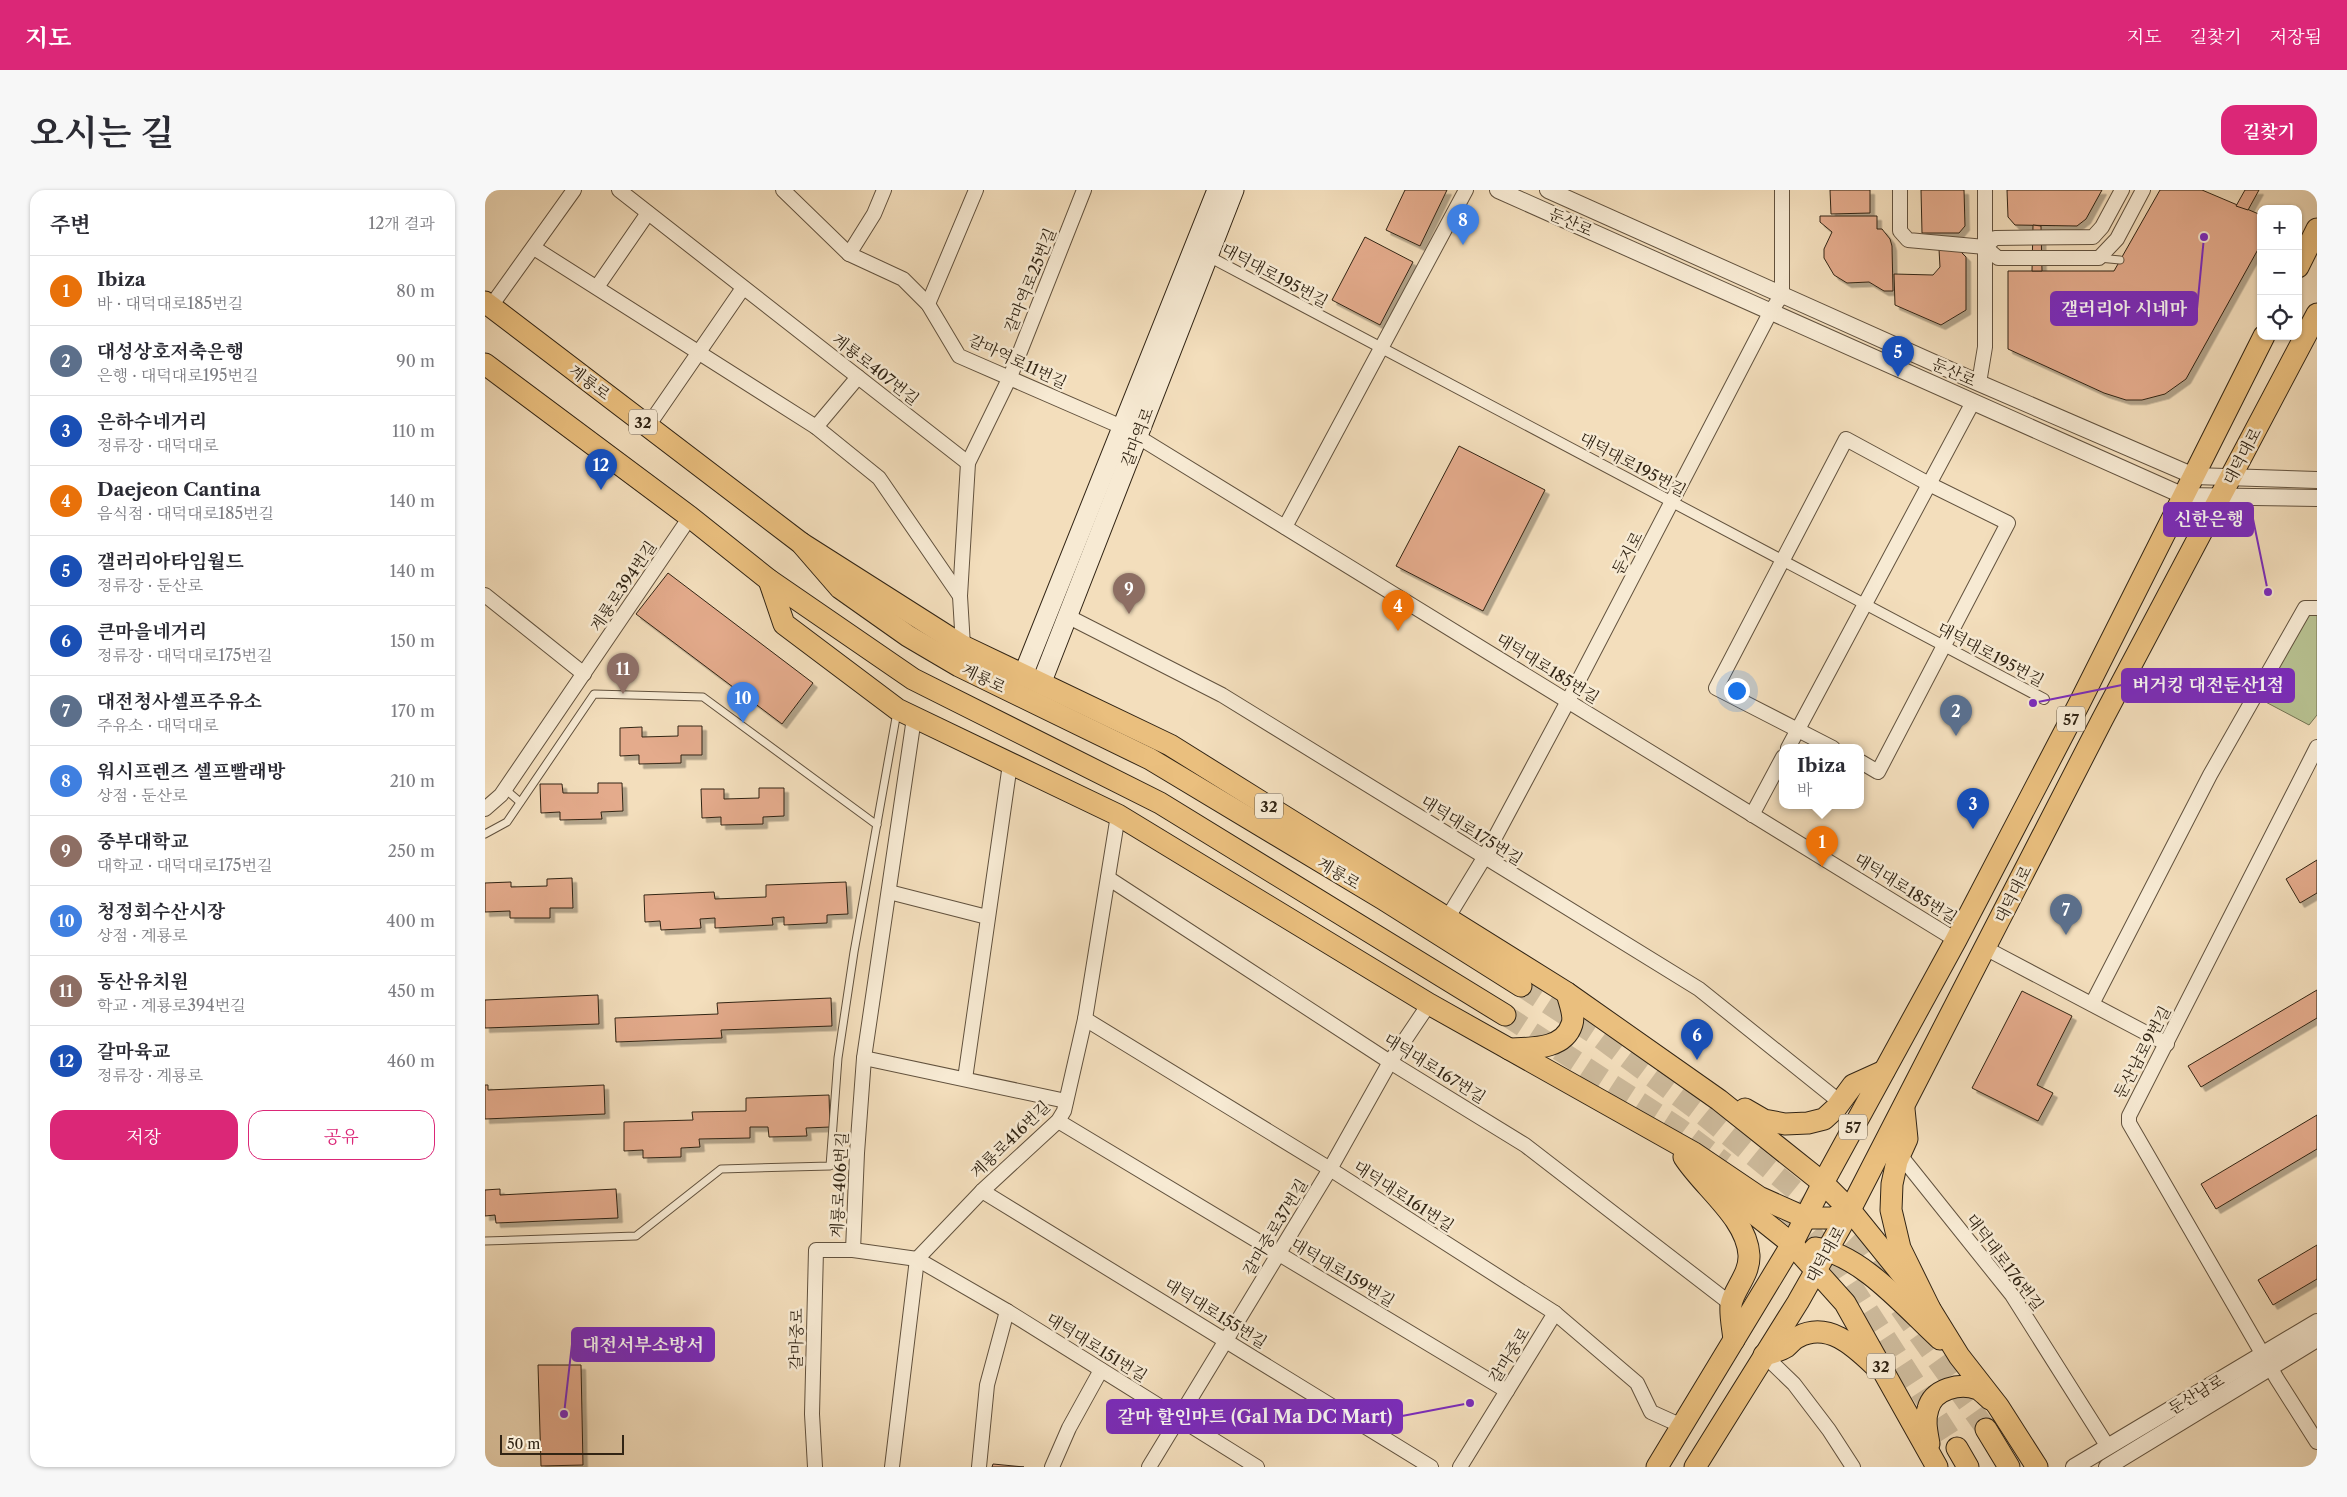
<!DOCTYPE html>
<html lang="ko">
<meta charset="utf-8">
<style>
:root{--surface:#fff;--page:#f7f7f7;--text:#2b2b33;--muted:#7c7c81;--line:#e1e1e2;--accent:#db2777}
body{margin:0;font-family:"Libre Caslon Text","Noto Serif KR",serif;background:var(--page);color:var(--text)}
.controls{position:absolute;right:15px;top:15px;display:grid;overflow:hidden;border-radius:10px;box-shadow:0 1px 4px #0004}
.controls button{width:45px;height:45px;display:grid;place-items:center;padding:0;border:0;border-bottom:1px solid var(--line);background:var(--surface);color:var(--text);font:25px sans-serif}
.scale{position:absolute;left:15px;bottom:12px;width:124px;box-sizing:border-box;padding-left:5px;border:2px solid #312414;border-top:0;font-size:14px;line-height:18px;white-space:nowrap;color:#312414;-webkit-text-stroke:4px #f7ead3;paint-order:stroke}
.you{position:absolute;left:1251px;top:500px;width:18px;height:18px;margin:-12px;border:4px solid #fff;border-radius:50%;background:#1a73e8;box-shadow:0 0 0 8px #1a73e833}
.badge{display:grid;place-items:center;width:32px;height:32px;border-radius:50%;background:var(--accent);color:#fff;font-size:16px;font-weight:700}
.pin{position:absolute;translate:-50% -41px;filter:drop-shadow(0 1px 2px #0008)}
.pin::after{content:'';position:absolute;top:26px;width:18px;height:15px;background:inherit;clip-path:polygon(0 0,100% 0,50% 100%)}
.popup{position:absolute;left:1294px;top:554px;width:85px;height:65px;box-sizing:border-box;display:grid;place-content:center;border-radius:10px;background:var(--surface);filter:drop-shadow(0 1px 4px #0005);font-size:16px;white-space:nowrap;color:var(--muted)}
.popup b{font-size:19px;color:var(--text)}
.popup::after{content:'';position:absolute;left:50%;top:100%;margin-left:-10px;border:10px solid transparent;border-top-color:var(--surface)}
.list{margin:0;padding:0;list-style:none}
h2{display:flex;justify-content:space-between;align-items:center;height:65px;margin:0;padding:0 20px;font-size:21px}
h2 small{font-size:16px;font-weight:400;color:var(--muted)}
.list li{display:grid;grid-template-columns:32px 1fr auto;gap:15px;align-items:center;box-sizing:border-box;height:70px;padding:0 20px;border-top:1px solid var(--line)}
.list b{display:block;font-size:19px;white-space:nowrap}
.list p{margin:0;font-size:16px;white-space:nowrap;color:var(--muted)}
.list em{font-size:16px;font-style:normal;color:var(--muted)}
.actions{display:flex;gap:10px;padding:15px 20px}
.actions a{flex:1;padding:11px 0;border:1px solid var(--accent);border-radius:15px;text-align:center;font-size:18px;color:var(--accent)}
.actions .main{background:var(--accent);color:#fff}
.icon{flex:none;width:28px;height:28px;fill:none;stroke:currentColor;stroke-width:2;stroke-linecap:round;stroke-linejoin:round}
.map{position:relative;flex:none;width:1832px;height:1277px;overflow:hidden;border-radius:15px}
header{display:flex;align-items:center;gap:30px;box-sizing:border-box;height:70px;padding:0 25px;background:var(--accent);color:#fff}
header strong{font-size:24px}
nav{display:flex;gap:28px;margin-inline-start:auto;font-size:18px}
.intro{display:flex;align-items:center;justify-content:space-between;box-sizing:border-box;height:120px;padding:0 30px}
h1{margin:0;font-size:35px}
.button{padding:12px 22px;border-radius:15px;background:var(--accent);color:#fff;font-size:18px;font-weight:700}
main{display:flex;gap:30px;padding:0 30px}
aside{flex:1;background:var(--surface);border-radius:15px;box-shadow:0 1px 4px #0004}
.map>svg:first-child{display:block}
</style>
<header>
<strong>지도</strong>
<nav><a>지도</a><a>길찾기</a><a>저장됨</a></nav>
</header>
<div class="intro"><h1>오시는 길</h1><a class="button">길찾기</a></div>
<main>
<aside>
<h2>주변<small>12개 결과</small></h2>
<ul class="list">
<li><span class="badge" style="background:#e8710a">1</span><div><b>Ibiza</b><p>바 · 대덕대로185번길</p></div><em>80 m</em></li>
<li><span class="badge" style="background:#5c6f8a">2</span><div><b>대성상호저축은행</b><p>은행 · 대덕대로195번길</p></div><em>90 m</em></li>
<li><span class="badge" style="background:#1a4fb4">3</span><div><b>은하수네거리</b><p>정류장 · 대덕대로</p></div><em>110 m</em></li>
<li><span class="badge" style="background:#e8710a">4</span><div><b>Daejeon Cantina</b><p>음식점 · 대덕대로185번길</p></div><em>140 m</em></li>
<li><span class="badge" style="background:#1a4fb4">5</span><div><b>갤러리아타임월드</b><p>정류장 · 둔산로</p></div><em>140 m</em></li>
<li><span class="badge" style="background:#1a4fb4">6</span><div><b>큰마을네거리</b><p>정류장 · 대덕대로175번길</p></div><em>150 m</em></li>
<li><span class="badge" style="background:#5c6f8a">7</span><div><b>대전청사셀프주유소</b><p>주유소 · 대덕대로</p></div><em>170 m</em></li>
<li><span class="badge" style="background:#3f7fe0">8</span><div><b>워시프렌즈 셀프빨래방</b><p>상점 · 둔산로</p></div><em>210 m</em></li>
<li><span class="badge" style="background:#8d6e63">9</span><div><b>중부대학교</b><p>대학교 · 대덕대로175번길</p></div><em>250 m</em></li>
<li><span class="badge" style="background:#3f7fe0">10</span><div><b>청정회수산시장</b><p>상점 · 계룡로</p></div><em>400 m</em></li>
<li><span class="badge" style="background:#8d6e63">11</span><div><b>동산유치원</b><p>학교 · 계룡로394번길</p></div><em>450 m</em></li>
<li><span class="badge" style="background:#1a4fb4">12</span><div><b>갈마육교</b><p>정류장 · 계룡로</p></div><em>460 m</em></li>
</ul>
<div class="actions"><a class="main">저장</a><a>공유</a></div>
</aside>
<div class="map">
<svg width="1832" height="1277" viewBox="0 0 1832 1277">
<defs>
<filter id="shadow"><feDropShadow dx="4.5" dy="4.5" stdDeviation="0" flood-color="#0004"/></filter>
</defs>
<rect width="100%" height="100%" fill="#f3debc"/>
<filter id="stains"><feTurbulence type="fractalNoise" baseFrequency=".004" numOctaves="4"/><feColorMatrix values="0 0 0 0 .2 0 0 0 0 .09 0 0 0 0 .02 0 0 0 .5 -.17"/></filter>
<radialGradient id="worn" r=".72"><stop offset=".6" stop-color="#630" stop-opacity="0"/><stop offset="1" stop-color="#630" stop-opacity=".3"/></radialGradient>
<!-- green -->
<polygon fill="#b8c292" stroke="#747353" points="1826,418 1832,418 1832,525 1824,535 1775,509"/>
<!-- building -->
<g fill="#e4ab8c" stroke="#312414" filter="url(#shadow)">
<polygon points="920,0 962,0 935,56 901,40"/>
<polygon points="1345,0 1385,0 1385,23 1346,24"/>
<polygon points="1436,0 1479,0 1480,36 1474,43 1437,43"/>
<polygon points="1522,0 1617,0 1601,29 1592,36 1530,35 1523,27"/>
<polygon points="1675,0 1717,0 1776,25 1776,54 1701,189 1680,204 1657,210 1641,210 1619,203 1523,159 1523,81 1629,81"/>
<polygon points="1760,0 1774,0 1763,20 1751,16"/>
<polygon points="1335,26 1392,26 1392,39 1397,39 1405,49 1407,56 1408,101 1399,101 1384,92 1362,93 1349,85 1339,68 1339,59 1347,42 1335,32"/>
<polygon points="1548,35 1556,36 1557,81 1547,81"/>
<polygon points="880,47 928,72 895,135 847,110"/>
<polygon points="1454,59 1473,59 1481,67 1481,120 1456,135 1410,115 1409,84 1448,85 1455,77"/>
<polygon points="974,256 1060,300 998,421 911,376"/>
<polygon points="183,383 328,493 297,534 151,424"/>
<polygon points="193,536 217,536 217,565 196,565 196,573 154,574 154,565 135,566 135,538 157,537 157,547 193,546"/>
<polygon points="113,593 137,593 138,621 116,622 117,629 75,630 75,622 56,623 55,594 77,594 78,603 113,603"/>
<polygon points="274,598 299,598 299,626 278,627 278,634 236,635 236,627 217,628 216,599 239,599 239,609 274,608"/>
<polygon points="1832,670 1832,703 1815,713 1801,689"/>
<polygon points="87,688 88,718 65,718 65,728 25,728 25,721 0,722 0,693 26,692 26,697 62,696 62,689"/>
<polygon points="361,692 363,724 342,725 342,733 299,735 299,727 287,728 288,735 230,738 230,728 215,729 216,738 176,740 175,731 160,732 159,705 229,702 230,709 281,707 281,695"/>
<polygon points="1832,800 1832,828 1716,897 1703,876"/>
<polygon points="1537,801 1587,826 1552,895 1568,903 1553,931 1487,898"/>
<polygon points="113,805 114,834 0,838 0,810"/>
<polygon points="346,808 347,836 236,840 237,848 131,852 130,828 233,824 232,813"/>
<polygon points="0,895 3,895 3,900 119,895 120,924 0,929"/>
<polygon points="344,905 345,937 321,938 322,946 284,947 283,937 265,937 265,948 214,949 215,957 196,958 196,967 158,968 158,960 139,961 139,932 208,930 207,922 261,921 261,908"/>
<polygon points="1832,925 1832,959 1731,1019 1716,994"/>
<polygon points="15,999 15,1005 131,999 133,1028 11,1033 10,1025 0,1026 0,1000"/>
<polygon points="1832,1055 1832,1089 1788,1115 1773,1090"/>
<polygon points="53,1175 96,1175 98,1275 56,1276"/>
<polygon points="508,1274 539,1277 507,1277"/>
</g>
<g fill="none" stroke-linecap="round" stroke-linejoin="round">
<!-- primary-tunnel -->
<g stroke="#ccb99a" stroke-width="21" stroke-dasharray="21 11" stroke-linecap="butt">
<polyline points="1036,796 1111,845 1216,923 1332,1018 1372,1057 1396,1091"/>
<polyline points="1020,825 1194,938 1240,973"/>
<polyline points="1303,1022 1319,1035 1354,1076 1472,1258"/>
<polyline points="1415,1118 1501,1239"/>
</g>
<!-- service casing -->
<g stroke="#62523e" stroke-width="9">
<g id="service">
<polyline points="1614,68 1635,70"/>
<polyline points="20,599 35,612"/>
<polyline points="0,644 22,632 109,504 218,507 392,635"/>
<polyline points="0,1051 151,1046 236,979 345,976 353,868 369,762 412,522"/>
</g>
</g>
<!-- pedestrian casing -->
<g stroke="#62523e" stroke-width="12">
<polyline id="pedestrian" points="723,66 1559,509"/>
</g>
<!-- minor casing -->
<g stroke="#62523e" stroke-width="16">
<g id="minor">
<polyline points="134,0 483,273"/>
<polyline points="298,0 364,64 418,89 443,114 474,166 637,237 1471,750"/>
<polyline points="1415,0 1415,41 1423,50 1500,57"/>
<polyline points="1500,57 1513,68 1614,68 1632,49 1658,0"/>
<polyline points="1500,57 1510,48 1608,47 1617,37 1637,0"/>
<polyline points="49,58 331,237 394,288 475,406"/>
<polyline points="364,64 389,24 399,0"/>
<polyline points="112,97 163,23"/>
<polyline points="443,114 491,0"/>
<polyline points="6,116 89,0"/>
<polyline points="1494,193 1500,157 1500,0"/>
<polyline points="163,236 258,98"/>
<polyline points="331,237 373,187"/>
<polyline points="800,337 981,0"/>
<polyline points="0,405 99,484"/>
<polyline points="582,426 737,505 1214,799 1355,912"/>
<polyline points="478,456 475,406 483,273 525,187 599,0"/>
<polyline points="1832,557 1644,926 1644,933 1792,1189 1832,1252"/>
<polyline points="1303,558 1488,212"/>
<polyline points="1348,558 1231,498 1361,249 1444,294 1523,333 1393,582 1376,572"/>
<polyline points="0,619 16,605 205,327"/>
<polyline points="1267,625 1298,567"/>
<polyline points="623,688 905,872 1040,955 1246,1114"/>
<polyline points="404,702 502,727"/>
<polyline points="963,727 999,668 1083,511 1286,121 1297,105 1297,0"/>
<polyline points="1500,758 1682,854"/>
<polyline points="1607,814 1725,585 1820,418 1832,418"/>
<polyline points="600,829 845,979 1070,1123 1152,1193 1166,1222 1197,1236"/>
<polyline points="379,868 581,911"/>
<polyline points="480,889 525,574"/>
<polyline points="573,931 1022,1201"/>
<polyline points="1415,965 1527,1105 1623,1257"/>
<polyline points="497,1001 946,1277"/>
<polyline points="368,1060 372,963 379,868 429,528"/>
<polyline points="1279,1165 1309,1194 1344,1240 1368,1277"/>
<polyline points="330,1277 327,1224 331,1060 368,1060 432,1069 522,1121 772,1277"/>
<polyline points="407,1277 432,1069 497,1001 573,931 579,921 600,829 633,625"/>
<polyline points="494,1277 502,1195 522,1121"/>
<polyline points="567,1277 584,1238 616,1180"/>
<polyline points="664,1277 845,979 905,872 944,814"/>
<polyline points="975,1277 1070,1123"/>
</g>
</g>
<!-- tertiary casing -->
<g stroke="#62523e" stroke-width="18">
<g id="tertiary">
<polyline points="1013,0 1699,306 1832,308"/>
<polyline points="1063,0 1494,193 1709,286 1832,290"/>
<polyline points="1589,1277 1832,1132"/>
<polyline points="1622,1277 1832,1149"/>
</g>
</g>
<!-- secondary casing -->
<g stroke="#312414" stroke-width="21">
<g id="secondary">
<polyline points="538,485 732,0"/>
<polyline points="556,494 749,0"/>
</g>
</g>
<!-- primary casing -->
<g stroke="#312414" stroke-width="23">
<g id="primary">
<polyline points="1813,77 1832,39"/>
<polyline points="0,112 316,353 355,398 423,446 474,476 665,569 898,709 1036,796"/>
<polyline points="0,174 205,327 284,390 428,489 675,613 1020,825"/>
<polyline points="316,353 478,456 685,555 1082,803 1234,910 1338,993 1365,1020 1445,1119"/>
<polyline points="284,390 299,434 412,519 633,625 944,814 1209,963 1274,1007 1321,1028 1347,1028 1365,1020"/>
<path d="M1024 859C1046 858 1079 860 1087 834 1090 825 1084 812 1082 803"/>
<polyline points="1260,919 1279,930 1300,934 1323,933 1339,929 1351,918 1368,895 1399,881"/>
<polyline points="1419,919 1422,949 1412,971 1407,994 1406,1020 1415,1058 1445,1119 1474,1166 1513,1216 1552,1277"/>
<path d="M1199 967C1218 997 1262 1028 1264 1065 1265 1085 1248 1100 1246 1115 1245 1126 1248 1139 1249 1150"/>
<polyline points="1237,998 1307,1054 1360,1113 1452,1277"/>
<path d="M1330 1058C1376 1064 1422 1119 1455 1149"/>
<path d="M1279 1165C1286 1163 1295 1161 1301 1157 1305 1154 1308 1149 1313 1147 1343 1131 1369 1156 1389 1175"/>
<polyline points="1501,1239 1524,1277"/>
<path d="M1444 1254C1442 1242 1439 1231 1443 1219 1448 1199 1475 1192 1493 1199 1497 1201 1501 1206 1505 1209"/>
<polyline points="1472,1258 1483,1277"/>
<polyline points="1172,1277 1307,1054 1338,993 1471,750 1594,514 1779,146"/>
<polyline points="1210,1277 1313,1112 1365,1020 1617,530 1832,124"/>
</g>
</g>
<!-- service -->
<use href="#service" stroke="#f7ead3" stroke-width="7"/>
<!-- pedestrian -->
<use href="#pedestrian" stroke="#f7ead3" stroke-width="10"/>
<!-- minor -->
<use href="#minor" stroke="#f7ead3" stroke-width="14"/>
<!-- tertiary -->
<use href="#tertiary" stroke="#f7ead3" stroke-width="16"/>
<!-- secondary -->
<use href="#secondary" stroke="#f7ead3" stroke-width="19"/>
<!-- primary -->
<use href="#primary" stroke="#eabf7e" stroke-width="21"/>
</g>
<g text-anchor="middle" dominant-baseline="central" stroke-width="5" stroke-linejoin="round" paint-order="stroke">
<!-- shield labels -->
<g fill="#f7ead3" stroke="#6c5f4d" stroke-width="1">
<rect x="144" y="219.5" width="28" height="25" rx="4"/>
<rect x="1572" y="516.5" width="28" height="25" rx="4"/>
<rect x="770" y="603.5" width="28" height="25" rx="4"/>
<rect x="1354" y="924.5" width="28" height="25" rx="4"/>
<rect x="1382" y="1163.5" width="28" height="25" rx="4"/>
</g>
<g font-size="15" font-weight="bold" fill="#312414">
<text x="158" y="232">32</text>
<text x="1586" y="529">57</text>
<text x="784" y="616">32</text>
<text x="1368" y="937">57</text>
<text x="1396" y="1176">32</text>
</g>
<!-- street labels -->
<g font-size="16" fill="#312414" stroke="#f7ead3">
<text transform="translate(1086 32) rotate(24)">둔산로</text>
<text transform="translate(790 85) rotate(28)">대덕대로195번길</text>
<text transform="translate(545 90) rotate(-68)">갈마역로25번길</text>
<text transform="translate(533 171) rotate(25)">갈마역로11번길</text>
<text transform="translate(391 179) rotate(38)">계룡로407번길</text>
<text transform="translate(1469 182) rotate(24)">둔산로</text>
<text transform="translate(105 192) rotate(37)">계룡로</text>
<text transform="translate(652 247) rotate(-69)">갈마역로</text>
<text transform="translate(1757 266) rotate(-62)">대덕대로</text>
<text transform="translate(1148 274) rotate(28)">대덕대로195번길</text>
<text transform="translate(1142 363) rotate(-62)">둔지로</text>
<text transform="translate(138 396) rotate(-56)">계룡로394번길</text>
<text transform="translate(1506 464) rotate(28)">대덕대로195번길</text>
<text transform="translate(1063 478) rotate(32)">대덕대로185번길</text>
<text transform="translate(499 488) rotate(26)">계룡로</text>
<text transform="translate(987 640) rotate(32)">대덕대로175번길</text>
<text transform="translate(854 683) rotate(31)">계룡로</text>
<text transform="translate(1421 698) rotate(32)">대덕대로185번길</text>
<text transform="translate(1528 704) rotate(-63)">대덕대로</text>
<text transform="translate(1657 862) rotate(-62)">둔산남로9번길</text>
<text transform="translate(950 878) rotate(32)">대덕대로167번길</text>
<text transform="translate(525 949) rotate(-44)">계룡로416번길</text>
<text transform="translate(354 995) rotate(-87)">계룡로406번길</text>
<text transform="translate(919 1006) rotate(33)">대덕대로161번길</text>
<text transform="translate(790 1037) rotate(-59)">갈마중로37번길</text>
<text transform="translate(1340 1064) rotate(-61)">대덕대로</text>
<text transform="translate(1520 1072) rotate(53)">대덕대로176번길</text>
<text transform="translate(858 1082) rotate(31)">대덕대로159번길</text>
<text transform="translate(731 1123) rotate(32)">대덕대로155번길</text>
<text transform="translate(311 1149) rotate(-89)">갈마중로</text>
<text transform="translate(612 1157) rotate(32)">대덕대로151번길</text>
<text transform="translate(1024 1165) rotate(-58)">갈마중로</text>
<text transform="translate(1711 1204) rotate(-31)">둔산남로</text>
</g>
</g>
<!-- callouts -->
<path fill="none" stroke="#7b2cbf" stroke-width="2" d="M1719 47L1712 119M1783 402L1768 329M1548 513L1637 495M79 1224L87 1154M985 1213L917 1226"/>
<g fill="#7b2cbf" stroke="#f7ead3" stroke-width="2">
<circle cx="1719" cy="47" r="5"/>
<circle cx="1783" cy="402" r="5"/>
<circle cx="1548" cy="513" r="5"/>
<circle cx="79" cy="1224" r="5"/>
<circle cx="985" cy="1213" r="5"/>
</g>
<g fill="#7b2cbf" stroke="#7b2cbf" stroke-width="2">
<rect x="1566" y="102" width="146" height="33" rx="5"/>
<rect x="1679" y="313" width="89" height="33" rx="5"/>
<rect x="1637" y="479" width="172" height="33" rx="5"/>
<rect x="87" y="1138" width="142" height="33" rx="5"/>
<rect x="622" y="1210" width="295" height="33" rx="5"/>
</g>
<g font-size="18" text-anchor="middle" font-weight="bold" fill="#fff">
<text x="1639" y="125">갤러리아 시네마</text>
<text x="1724" y="335">신한은행</text>
<text x="1723" y="501">버거킹 대전둔산1점</text>
<text x="158" y="1161">대전서부소방서</text>
<text x="770" y="1233">갈마 할인마트 (Gal Ma DC Mart)</text>
</g>
<rect width="100%" height="100%" filter="url(#stains)"/>
<rect width="100%" height="100%" fill="url(#worn)"/>
</svg>
<div class="controls">
<button>+</button>
<button>−</button>
<button><svg class="icon" aria-label="locate" viewBox="0 0 24 24"><circle cx="12" cy="12" r="6"/><path d="M12 2v4M12 18v4M2 12h4M18 12h4"/></svg></button>
</div>
<div class="scale">50 m</div>
<div class="you"></div>
<div class="pin badge" style="left:1337px;top:677px;background:#e8710a">1</div>
<div class="popup"><b>Ibiza</b>바</div>
<div class="pin badge" style="left:1471px;top:546px;background:#5c6f8a">2</div>
<div class="pin badge" style="left:1488px;top:639px;background:#1a4fb4">3</div>
<div class="pin badge" style="left:913px;top:441px;background:#e8710a">4</div>
<div class="pin badge" style="left:1413px;top:187px;background:#1a4fb4">5</div>
<div class="pin badge" style="left:1212px;top:870px;background:#1a4fb4">6</div>
<div class="pin badge" style="left:1581px;top:745px;background:#5c6f8a">7</div>
<div class="pin badge" style="left:978px;top:55px;background:#3f7fe0">8</div>
<div class="pin badge" style="left:644px;top:424px;background:#8d6e63">9</div>
<div class="pin badge" style="left:258px;top:533px;background:#3f7fe0">10</div>
<div class="pin badge" style="left:138px;top:504px;background:#8d6e63">11</div>
<div class="pin badge" style="left:116px;top:300px;background:#1a4fb4">12</div>
</div>
</main>
